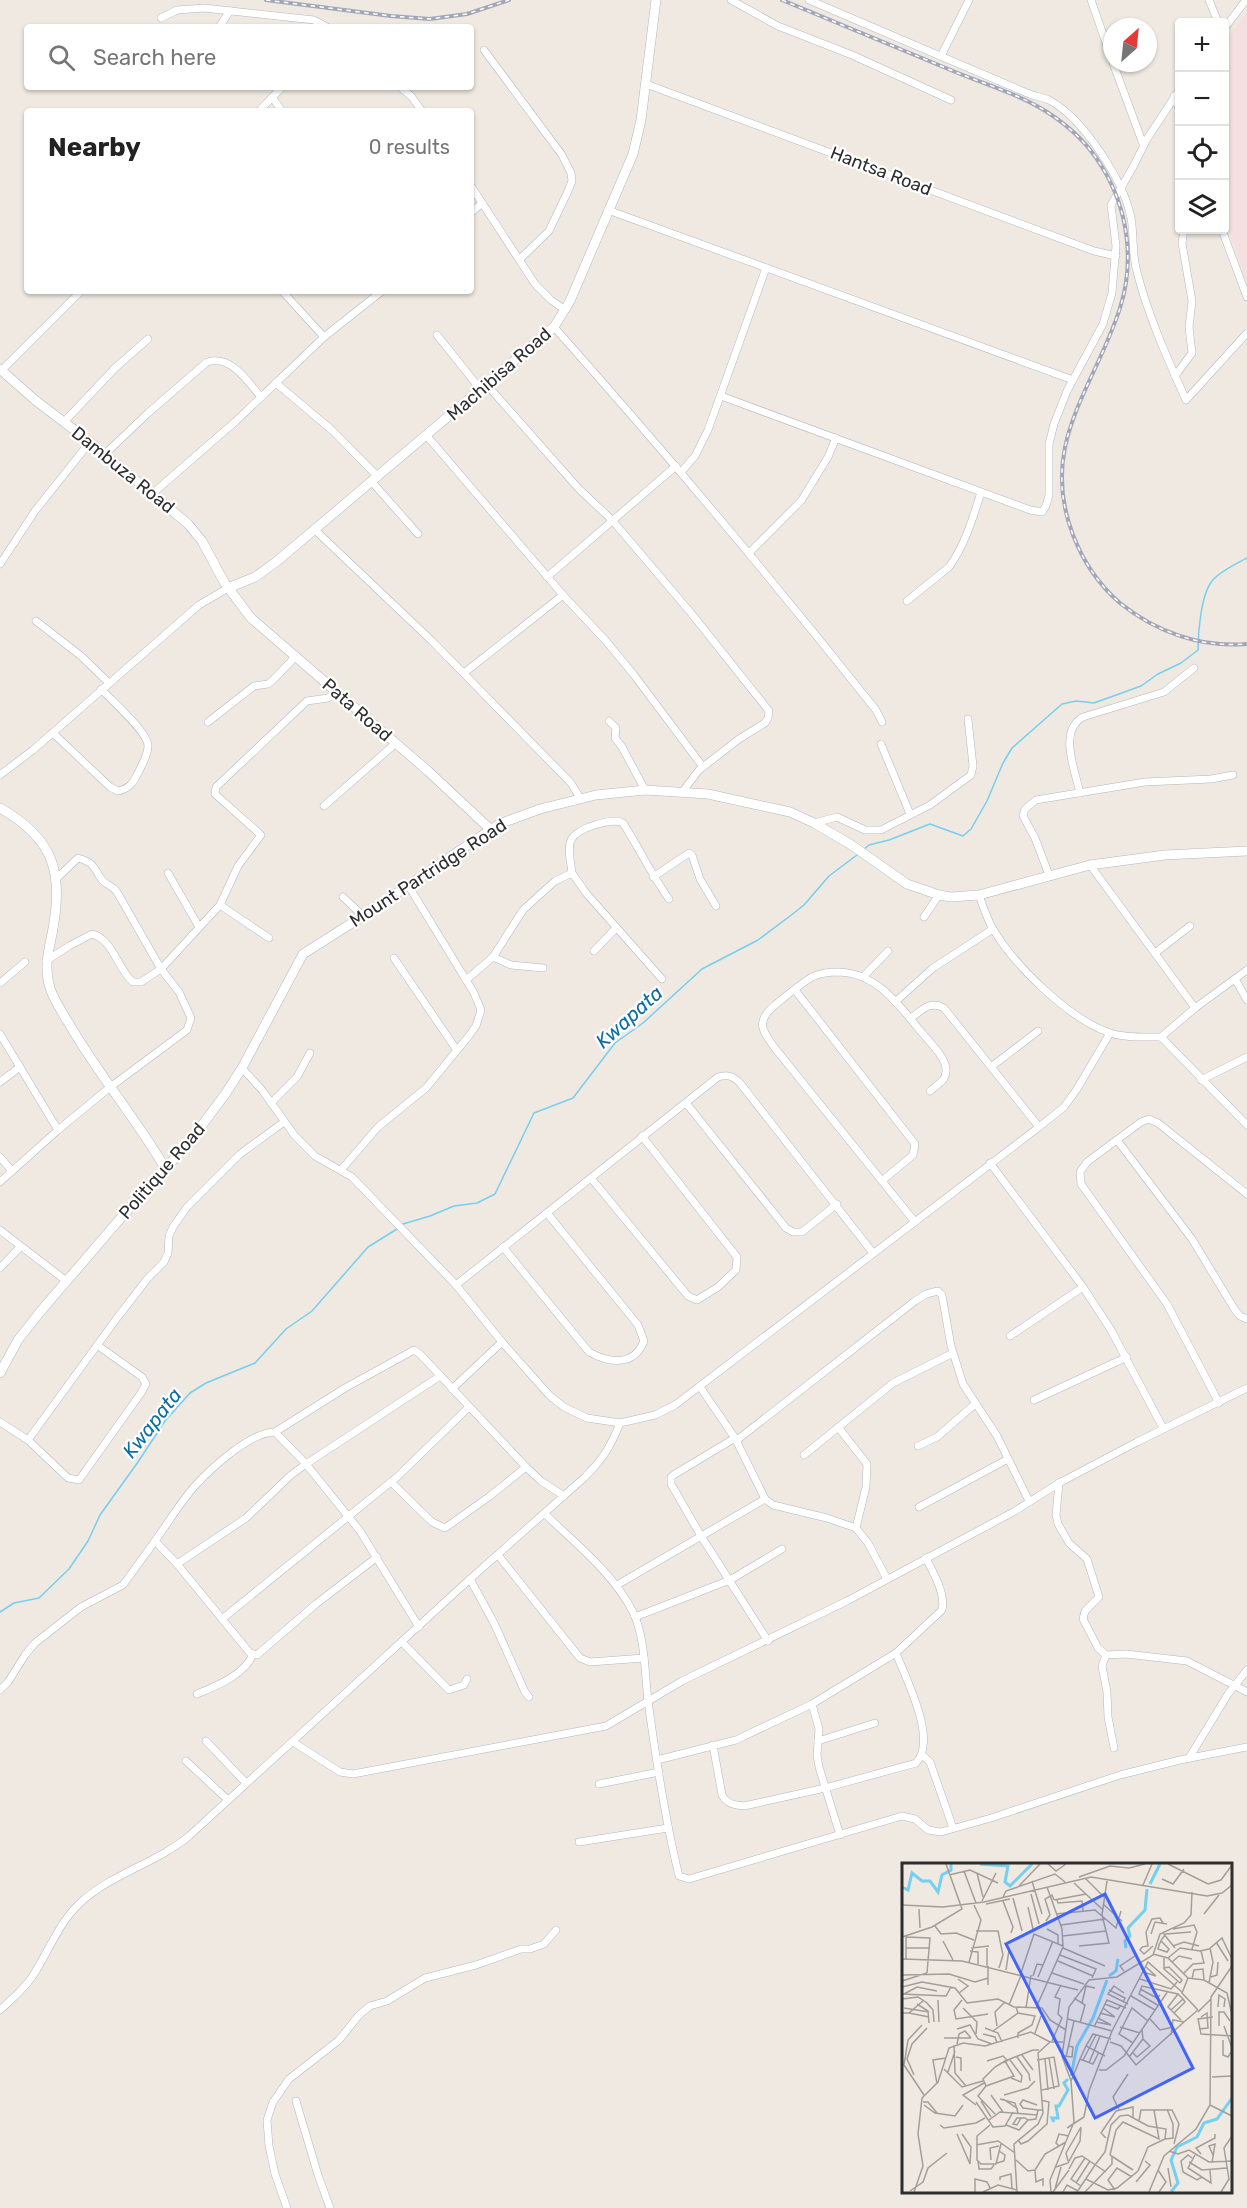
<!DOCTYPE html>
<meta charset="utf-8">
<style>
:root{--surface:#fff;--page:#f2f2f2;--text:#222;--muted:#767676;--line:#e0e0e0}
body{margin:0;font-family:Rubik,sans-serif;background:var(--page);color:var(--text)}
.controls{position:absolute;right:18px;top:18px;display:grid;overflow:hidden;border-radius:6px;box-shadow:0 2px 4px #0004}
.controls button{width:54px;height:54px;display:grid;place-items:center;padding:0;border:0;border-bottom:2px solid var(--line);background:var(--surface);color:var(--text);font:30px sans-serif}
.compass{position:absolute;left:1103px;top:18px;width:54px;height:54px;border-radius:50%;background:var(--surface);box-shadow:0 2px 4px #0004;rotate:27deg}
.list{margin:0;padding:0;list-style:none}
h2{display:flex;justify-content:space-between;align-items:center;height:78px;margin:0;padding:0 24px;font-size:26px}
h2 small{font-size:20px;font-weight:400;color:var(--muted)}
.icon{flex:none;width:33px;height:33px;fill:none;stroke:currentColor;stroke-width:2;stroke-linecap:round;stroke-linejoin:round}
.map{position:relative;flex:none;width:1247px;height:2208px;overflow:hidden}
.search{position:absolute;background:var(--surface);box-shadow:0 2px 4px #0004;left:24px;top:24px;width:450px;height:66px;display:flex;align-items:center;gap:15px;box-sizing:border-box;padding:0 21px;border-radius:6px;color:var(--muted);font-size:22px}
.panel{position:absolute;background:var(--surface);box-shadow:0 2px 4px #0004;left:24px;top:108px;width:450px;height:186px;border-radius:6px}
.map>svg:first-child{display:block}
</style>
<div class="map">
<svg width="1247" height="2208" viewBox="0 0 1247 2208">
<rect width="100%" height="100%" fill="#efe9e1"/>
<!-- medical -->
<polygon fill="#f5dfe0" points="1247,12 1247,283 1225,219 1224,43"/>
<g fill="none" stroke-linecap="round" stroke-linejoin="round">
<!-- stream -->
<g stroke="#75cff0" stroke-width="1.5">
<path d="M863 850 869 845 889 840 930 824 963 836 971 829 987 801 1003 763 1012 748 1062 704 1076 701 1094 703 1141 686 1158 674 1181 663 1198 650C1198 632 1201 595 1212 581 1220 571 1236 564 1247 558"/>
<polyline points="403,1224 430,1216 454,1206 477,1203 495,1194 534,1113 573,1098 615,1043 643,1023 702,969 758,940 790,916 804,905 829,876 857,855"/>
<polyline points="0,1612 14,1603 39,1598 69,1569 88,1541 100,1515 138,1462 165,1421 190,1393 206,1383 255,1363 286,1329 312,1311 368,1247 397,1229"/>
</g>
<!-- minor casing -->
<g stroke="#b4b7c1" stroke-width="8">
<g id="minor">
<polyline points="731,0 778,26 852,55 951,100"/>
<path d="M809 0 1027 93C1034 96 1042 97 1049 100 1083 118 1124 181 1131 218 1134 234 1132 251 1136 268 1147 313 1167 358 1186 400L1247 333"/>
<polyline points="1091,0 1112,60"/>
<polyline points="1209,0 1218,22"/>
<polyline points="161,18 177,10 204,8 314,20 327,27"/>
<polyline points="219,27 230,11"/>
<polyline points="1224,29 1246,0"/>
<polyline points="484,50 562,155 571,173 572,181 568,191 549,231 520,259"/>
<polyline points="941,56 969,0"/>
<polyline points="1113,63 1143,144"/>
<polyline points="646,84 1094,251 1116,256"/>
<polyline points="400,87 411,96 422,111"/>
<polyline points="1174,96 1180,111"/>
<polyline points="272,97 282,111"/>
<polyline points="259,111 282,87"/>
<polyline points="471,186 535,284 551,300 565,310"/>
<polyline points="608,210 1073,380"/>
<polyline points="471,213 482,203"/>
<polyline points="1222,230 1247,297"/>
<polyline points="284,293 324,337"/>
<path d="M554 327C665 452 772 579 876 710L882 722"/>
<polyline points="437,335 481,390"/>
<polyline points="2,370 81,291"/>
<polyline points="1175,376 1192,353 1189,327 1192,301 1182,243 1184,230"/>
<polyline points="276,383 333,431 378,477"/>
<polyline points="487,385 579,489 612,520 691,613 769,711 768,718 765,723 739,739 699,770 683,791"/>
<polyline points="721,396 1030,510 1042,512 1046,506 1049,495 1049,444 1054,424 1067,391 1103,324 1112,293 1116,246 1111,205 1133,167 1147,139 1180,89"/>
<polyline points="64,422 115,368 148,339"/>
<polyline points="427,436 563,595 606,641 634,675 703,767"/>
<path d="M105 454 148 413 207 362C232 355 247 381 261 397"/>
<polyline points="682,471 695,456 708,430 766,268"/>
<polyline points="372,482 418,534"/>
<polyline points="152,494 236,421 324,337 382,291"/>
<polyline points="315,530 432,641 571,783 580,798"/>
<polyline points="749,553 801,501 828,457 836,438"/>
<polyline points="0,564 35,511 90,442"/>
<polyline points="547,577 676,466"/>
<path d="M907 601 949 567C965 545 973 518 981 492"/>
<polyline points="36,621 81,656 109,683"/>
<polyline points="464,673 563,595"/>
<polyline points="609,721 616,728 615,738 622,747 645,790"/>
<polyline points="208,722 254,686 268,684 273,680 296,656"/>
<path d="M53 733 110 787 118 791C129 789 134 782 138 773 142 765 148 755 148 746 148 732 112 701 101 689"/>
<polyline points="881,744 910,814"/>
<polyline points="0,775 33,750 199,605 228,588"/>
<path d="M1080 793C1075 770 1058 731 1083 717L1164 692 1194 668"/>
<polyline points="324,806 396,743"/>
<polyline points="814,823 837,817 865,830 881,830 930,805 971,775 973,766 968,719"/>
<polyline points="1090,865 1195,1008"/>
<polyline points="168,873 199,927"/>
<polyline points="572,873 586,893 662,979"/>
<polyline points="1049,875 1035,838 1023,816 1025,809 1036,800 1145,782 1211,779 1233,775"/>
<polyline points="653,877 689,853 692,855 700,879 716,906"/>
<path d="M979 895C983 906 987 919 993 929 1015 966 1069 1019 1110 1033 1125 1038 1145 1037 1161 1037L1195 1008 1247 970"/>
<polyline points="343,897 363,916"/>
<polyline points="220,905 269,938"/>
<polyline points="924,917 939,895"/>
<polyline points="594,951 616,928"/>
<polyline points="1155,953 1190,926"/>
<polyline points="493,957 511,965 543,968"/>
<polyline points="394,958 456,1049"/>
<path d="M46 961 69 946 92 934C113 939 118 970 133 982H141L161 969 117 892C112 885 106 885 102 880 93 867 95 863 78 858L56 879"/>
<polyline points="864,976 888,951"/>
<polyline points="1235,979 1247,1000"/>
<path d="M466 980 493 957 523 910 555 881 572 873C571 863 567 848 571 840 577 828 612 817 623 823 639 848 651 874 669 899"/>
<polyline points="0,983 25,962"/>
<polyline points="795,990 915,1144 913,1155 883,1180"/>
<polyline points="895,1002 933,968 993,929"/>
<path d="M910 1019C922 1010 930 1000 944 1008L1039 1127"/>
<polyline points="0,1034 58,1130"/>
<polyline points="1161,1037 1247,1125"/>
<polyline points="991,1067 1038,1031"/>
<polyline points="242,1068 262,1090 295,1136 315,1156 352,1177 456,1285 502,1342 549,1395 564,1407 587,1418 620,1423 655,1415 675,1405 1039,1127 1064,1107 1077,1089 1110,1033"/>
<polyline points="1201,1080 1247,1057"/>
<polyline points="0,1082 20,1067"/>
<polyline points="271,1103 297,1077 310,1053"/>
<polyline points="686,1103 786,1228 793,1232 802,1232 837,1204"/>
<polyline points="1117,1140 1192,1239 1235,1310 1240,1316 1247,1319"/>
<polyline points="0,1157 12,1171"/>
<polyline points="990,1163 1083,1287 1111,1330 1163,1428"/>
<polyline points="341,1170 378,1127 426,1088 468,1037 476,1026 481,1010 474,993 408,885"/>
<polyline points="591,1178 688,1296 697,1300 718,1287 736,1270 737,1257 642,1136"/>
<polyline points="0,1182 58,1130 109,1088 187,1030 191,1018 179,992 161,969 220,905 238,866 261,835 215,794 216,787 307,701 328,698 337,692"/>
<path d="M915 1222 774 1047C761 1029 756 1021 775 1005 786 996 800 984 812 977 820 973 830 972 839 972 875 973 897 1002 918 1028 926 1039 946 1056 946 1070 947 1080 937 1085 930 1091"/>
<polyline points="0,1230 65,1280"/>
<path d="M503 1247 589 1352C609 1363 634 1367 644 1341L638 1325 547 1213"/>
<polyline points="0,1268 20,1247"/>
<path d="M456 1285 718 1077C727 1074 733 1076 740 1083L873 1253"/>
<polyline points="1010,1336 1083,1287"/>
<polyline points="700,1387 735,1438 765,1499 773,1505 827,1518 856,1528 868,1543 887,1579"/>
<polyline points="452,1389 502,1342"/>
<polyline points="1034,1400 1127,1357"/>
<polyline points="1219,1403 1167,1304 1081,1184 1080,1172 1087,1162 1141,1122 1149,1119 1158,1123 1247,1194"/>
<polyline points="0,1422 28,1440 68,1478 79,1480 141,1393 146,1384 142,1377 97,1345"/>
<polyline points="838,1427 867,1464 866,1487 856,1528"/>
<path d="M275 1432C250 1432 210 1469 194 1487 180 1503 168 1523 155 1541L177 1564 250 1653 257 1655 316 1604 377 1557"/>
<polyline points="735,1438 675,1474 671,1477 671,1484 701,1536 768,1641"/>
<polyline points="28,1440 117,1318 148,1278 164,1262 168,1253 169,1236 173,1227 187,1207 240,1154 284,1122"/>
<polyline points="737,1440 915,1301 926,1294 938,1291 942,1295 951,1346 963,1384 997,1436 1029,1501"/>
<polyline points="918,1446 937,1437 975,1404"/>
<polyline points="804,1455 893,1383 953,1353"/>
<polyline points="391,1482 432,1522 445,1528 490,1496 526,1467"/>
<polyline points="1059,1483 1056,1515 1058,1524 1069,1543 1087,1559 1099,1597 1085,1611 1083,1619 1098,1648 1106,1655 1126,1654 1187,1661 1247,1692"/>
<polyline points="919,1507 1008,1459"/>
<path d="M545 1514C576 1544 613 1573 633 1612 645 1636 645 1675 648 1701 656 1760 665 1819 679 1876L689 1879 902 1816 915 1819 928 1830 941 1832 991 1818 1120 1775 1180 1760 1247 1747"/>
<polyline points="498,1555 580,1658 590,1662 644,1658"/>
<polyline points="177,1564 246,1518 291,1475 306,1464 440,1376"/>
<polyline points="470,1579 494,1623 525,1692 529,1697"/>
<polyline points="617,1585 765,1499"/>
<polyline points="635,1617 730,1580 782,1549"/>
<polyline points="222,1619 397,1477 469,1407"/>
<polyline points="419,1627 360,1531 306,1464 275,1432 345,1388 414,1350 420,1354 526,1467 541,1481 564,1496"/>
<polyline points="402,1642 449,1690 464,1685 467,1679"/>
<polyline points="1106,1655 1102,1666 1107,1692 1108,1717 1114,1748"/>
<polyline points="0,1690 8,1682 25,1655 35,1643 81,1607 123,1585 155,1541"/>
<path d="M197 1694C216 1686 245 1675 253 1654"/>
<polyline points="812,1704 819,1729 817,1755 819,1767 840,1835"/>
<polyline points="206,1741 246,1783"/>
<polyline points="818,1741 875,1723"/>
<polyline points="293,1742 340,1772 353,1774 606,1726 682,1681 847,1601 1015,1511 1059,1483 1137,1442 1247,1388"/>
<path d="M713 1745 722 1795C727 1804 734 1805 744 1806L825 1788 916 1763C938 1740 906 1679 896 1653"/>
<polyline points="922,1755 930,1762 953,1828"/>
<polyline points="1189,1758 1228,1694 1247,1670"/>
<path d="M657 1760 736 1740 812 1704 896 1653 942 1610C946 1593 933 1573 926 1558"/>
<polyline points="186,1761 228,1800"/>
<polyline points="599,1784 659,1772"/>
<polyline points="579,1842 668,1828"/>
<path d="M0 2010C11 2000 23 1990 32 1977 48 1953 58 1924 79 1904 110 1874 157 1863 189 1836L470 1579 585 1477C603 1459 611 1446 620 1423"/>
<polyline points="296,2101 318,2175 330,2208"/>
<polyline points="287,2208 275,2174 269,2146 267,2120 273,2102 289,2079 339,2040 359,2015 370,2006 387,2001 425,1978 476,1965 521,1949 530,1949 544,1944 556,1930"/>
</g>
</g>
<!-- tertiary casing -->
<g stroke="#b4b7c1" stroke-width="10">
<g id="tertiary">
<polyline points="0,369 35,400 90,442 188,524 202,541 224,582 251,618 428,771 490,829"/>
<polyline points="228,588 255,577 276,562 554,327 570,301 633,154 641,120 656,0"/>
<path d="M0 808C55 839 64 874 52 934 48 953 44 969 50 988 55 1003 66 1018 74 1032 102 1079 137 1120 165 1168"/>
<polyline points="0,1373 18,1340 40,1312 138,1198 188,1144 226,1093 242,1068 303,954 363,916 499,824 540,809 596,795 645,790 708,794 790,812 814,823 850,844 907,884 939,895 951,897 979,895 1090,865 1165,855 1247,851"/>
</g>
</g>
<!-- minor -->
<use href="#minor" stroke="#fff" stroke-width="7"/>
<!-- tertiary -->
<use href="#tertiary" stroke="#fff" stroke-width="9"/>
<!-- rail casing -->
<g stroke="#a3a6b8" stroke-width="4">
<g id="rail">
<polyline points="266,0 391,16 430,19 467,14 509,0"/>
<path d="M782 0C839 24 896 47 953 71 984 84 1019 94 1047 112 1069 126 1089 145 1102 167 1128 209 1135 261 1120 308 1094 389 1038 444 1073 535 1083 561 1099 585 1120 603 1156 632 1201 648 1247 644"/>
</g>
</g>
<!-- rail -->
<use href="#rail" stroke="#fff" stroke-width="1.5" stroke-dasharray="4.5" stroke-linecap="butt"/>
</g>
<g text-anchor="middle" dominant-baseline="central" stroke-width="4.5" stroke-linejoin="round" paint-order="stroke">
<!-- street labels -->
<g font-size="18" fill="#2e2e2e" stroke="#fff">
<text transform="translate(881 171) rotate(21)">Hantsa Road</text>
<text transform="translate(499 374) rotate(-41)">Machibisa Road</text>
<text transform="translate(123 470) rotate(39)">Dambuza Road</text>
<text transform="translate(357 710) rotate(41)">Pata Road</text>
<text transform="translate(428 873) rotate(-33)">Mount Partridge Road</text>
<text transform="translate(162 1171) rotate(-49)">Politique Road</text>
</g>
<!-- water labels -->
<g font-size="20" font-style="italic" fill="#0d6fa3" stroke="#fff">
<text transform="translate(629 1017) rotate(-42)">Kwapata</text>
<text transform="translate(152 1423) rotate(-52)">Kwapata</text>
</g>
</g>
<!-- overview -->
<g transform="translate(902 1863)">
<rect width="330" height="330" fill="#efe9e1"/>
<path fill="none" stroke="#75cff0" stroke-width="3" d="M78 1 106 3 103 19 108 23 130 1M248 21 258 1M0 24 6 27 10 10 20 18H28L36 29 40 12 49 7V1M224 85 223 78 228 73 226 65 243 47 245 26M207 113 214 108 216 96M169 213 175 183 191 155 205 117M152 259 150 255H156L154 243H157L166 227 162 220 166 216M269 329 276 320 269 297 275 284 295 274 302 260 315 256 330 235"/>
<path fill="none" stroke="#a29e99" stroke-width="1.5" d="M146 1 154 8 164 1M266 1 306 21 319 17 330 2M62 8 74 40M75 10 81 34M47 12 68 7 96 20M177 14 208 3 227 5 243 1M183 15 202 34M260 16 271 21 282 6M130 18 140 51M172 20 200 46M241 22 250 1M117 23 138 1M129 31 137 61M101 34 104 28 153 11 163 19M111 35 120 68M152 37 184 31M155 37 156 40 180 38 181 48M80 38 94 10M101 38 111 64 109 70M84 41 108 36M201 41 220 58M0 42 41 44 82 39 189 14 305 33 320 30 330 22M126 44 131 66M17 46 18 65M154 51 193 47 214 65 219 48M302 51 317 32M144 58 148 52 143 36 150 32 152 37M159 62 203 56M33 63 39 71 54 70 72 77M145 66 156 72V81M271 66 292 62 295 69 290 86M74 68H96L101 92 97 105M261 70 273 85M249 71 253 59 265 61M161 73 204 68M0 74 30 64 60 46 44 1M4 74 28 75 25 110M41 78 51 97M259 78 267 86 265 89 256 86 257 82 260 76 264 71 289 69M314 79 326 98M177 83 207 80 200 52 205 18M271 83 282 79 297 83M240 84 238 87 242 91 251 83M240 84 246 83 244 69 250 56 258 55 261 60M4 85H28M69 85 87 83M161 85 203 103M68 88 76 89V101M251 91 266 95 286 115 302 117 325 130 330 152M158 92 194 106 190 115M262 94V106L278 120M266 95 278 85 298 88 307 86 320 75 330 96M0 96 60 98 176 127M4 96V72M156 98 191 113M67 99 79 57 72 42M270 99 277 93 290 96M85 103V85M86 103V122M262 105 267 104 280 117 278 120M104 107 107 87M222 108 218 103 233 93M241 109 254 113 244 104M119 110 132 71 161 83M150 110 182 121M281 111 291 101 302 100 299 88M0 112 47 111 73 119 86 115M131 113 135 101 141 102M136 114 151 78M309 114 315 112 316 99M286 115 280 130 296 147M56 116 66 123 57 130M238 116 269 126 275 119M290 116 292 107 301 106 302 117M0 118 25 110M307 120 311 99 308 85M0 124 20 119 53 125 65 140 96 136 112 144 140 145 148 157 164 167M238 126 255 135 258 132M207 127 223 135 221 139M222 130 212 123 206 131 226 141M0 131 44 133 49 124M2 131 15 124 35 128M276 131 266 144 279 157M229 133 253 147M172 135 183 142 178 160M0 136 16 134 25 140 31 147 32 159M36 137 37 159M60 137 52 147 54 156 86 151M180 140 184 123 193 125M15 141 26 148 27 160M203 141 216 146 219 142M107 142 120 110M257 143 237 131 240 123 276 131 281 136 269 147M114 144 116 150 133 153 130 162 116 170V175M316 144 317 132 323 136 322 144M2 145 27 149M61 145 75 159 74 171M124 145 129 112M134 145 161 84 160 66 145 24M296 149 309 136M0 150H7L22 137M7 150 27 154M198 150 213 154 201 145M272 150 283 139 281 136M311 154 296 156 299 171 330 173M166 156 210 168M248 156 258 167 271 164M194 159 209 162 196 155M20 162 6 177 2 202 22 232M95 163 93 149 103 139M317 163V149H322L328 158M322 163 330 185M192 164 205 137 224 145M218 164 238 170M83 165 96 170 100 179M220 165 230 145 246 158M220 165 217 171 231 180M55 166 68 162 76 176 90 181M297 166 306 165 305 150 299 154M91 168 116 150M133 170 139 153M81 171 93 174 95 180M269 172 271 157 282 159 296 147M42 175H69M321 177V192L326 194 330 188M150 178 160 155 156 151 158 136 153 134 159 122M208 179 219 183 234 202 282 159M55 181 57 171 63 168 69 175M52 182 53 210 64 223M184 183 178 196 191 201 197 189M231 190 235 194 248 183 241 176M120 192 131 207M162 193 170 194 171 184 166 183M203 193 184 183 191 171 209 176M54 194 59 195V208M115 194 127 211 128 218M164 194 172 158M227 194 241 176 240 167M147 195 152 226M143 196 146 227M108 197 120 213 119 219 109 215M135 197 152 194 157 223 140 227M181 197 194 172M85 198 101 193 106 198M103 198 112 213 84 223 81 216 93 204 103 198 131 187H137M187 200 198 173M42 206 60 224 81 218M197 207H204L222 193 266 128M46 209 53 188M12 212 5 196 10 181 25 165M310 214 330 213M169 218 178 196M35 221 31 197 44 195M84 223 76 233 93 251M89 232 101 249M102 232 126 225 133 218M98 236 113 240 116 250M101 236 116 246M79 238 89 254M21 239H26L35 250M74 239 91 264 103 263 111 249M22 242 33 250 53 253 61 242M74 242 61 232 82 220M135 242 121 237 118 241 121 245 136 247M308 242 330 253M217 247 211 234 226 211M119 255 115 262 111 261 115 255H123L126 257M87 257 98 249 135 252M237 258 239 247H270L277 261 272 281M38 262 42 265 74 260 83 255M88 262 75 273V297L79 301H94L99 281M104 262 117 267 126 257 134 256 136 247H141M165 265 182 254 187 228 210 168 246 99 280 129M55 271 68 301 69 284 60 271M204 275 199 270 214 248 231 244V255M263 276 271 275V261L265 246M116 277 119 281 126 278 145 261 147 239 139 237M74 282 96 278 113 290M157 283 154 280 157 271 167 273M267 288 276 291 287 287 307 299 330 298M299 291 294 285 313 275V271M208 292 214 267 221 259 257 276 252 247M208 292 231 307M293 292 286 305 309 320 308 307M290 295 286 292 279 298 281 309 295 317 300 314M89 297 88 285 97 283M114 297 126 308 133 307 143 291 164 279M76 298 77 306H89L92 302M166 298 164 290 179 264M287 299 300 307 325 305M95 300 102 298 103 292 97 288M310 300 313 281 307 283 311 292M154 304 166 300 178 278 179 264M266 305 269 324M167 306 173 295 180 293 204 309M133 307 134 319 141 316V323M256 307 264 319 257 329M98 317V314L109 311 110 325M234 319 248 302 243 298M174 320 188 298M179 323 169 316 183 295M153 326 159 304M213 327 206 317 215 305 230 314M8 328 21 319 26 305 45 290M12 329 21 303 16 271 20 235 36 219 47 185 61 180 83 183 129 169 148 179M73 329V316L85 319 88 325M81 329 96 322 115 327M115 329 112 281 136 261 141 250 136 190 148 179H161M149 329 148 317 172 259 169 218 160 193 167 144 187 117 215 114 251 92 258 71 282 60 289 52 290 29M151 329 167 307M161 329 165 322 176 328M175 329 193 302 203 289 209 262 218 253 226 252 246 263 264 266 263 276 246 284 236 308 215 325 206 327 184 316M183 329 210 301V294M247 329 262 293 294 266 308 242 309 134 330 103M319 329 327 316 322 285 330 273"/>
<path fill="#4264fb" fill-opacity="0.15" stroke="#4264fb" stroke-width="3" d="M203 31 291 205 193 255 104 81Z"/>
<rect width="330" height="330" fill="none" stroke="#2e2e2e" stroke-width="3"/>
</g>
</svg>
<div class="controls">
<button>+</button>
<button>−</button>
<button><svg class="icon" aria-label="locate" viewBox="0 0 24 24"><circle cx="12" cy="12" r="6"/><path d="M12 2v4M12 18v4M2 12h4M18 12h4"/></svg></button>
<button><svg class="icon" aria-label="layers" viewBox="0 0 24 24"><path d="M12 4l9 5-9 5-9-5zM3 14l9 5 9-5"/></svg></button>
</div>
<svg class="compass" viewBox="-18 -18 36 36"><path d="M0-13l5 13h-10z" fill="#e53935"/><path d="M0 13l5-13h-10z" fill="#767676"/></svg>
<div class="search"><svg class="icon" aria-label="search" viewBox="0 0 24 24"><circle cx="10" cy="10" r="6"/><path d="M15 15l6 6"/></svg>Search here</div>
<section class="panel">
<h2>Nearby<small>0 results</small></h2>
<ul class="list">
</ul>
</section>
</div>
